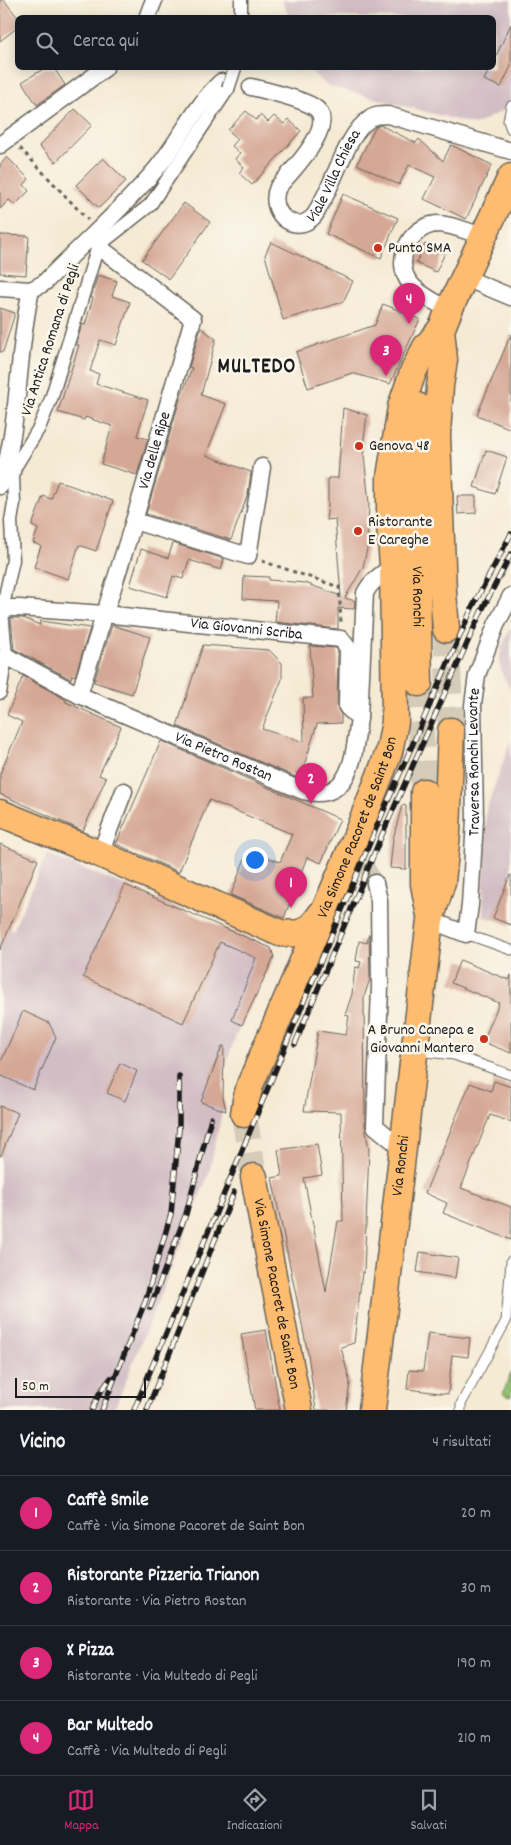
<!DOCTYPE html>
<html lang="it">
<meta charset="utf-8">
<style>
:root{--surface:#171b24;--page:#242831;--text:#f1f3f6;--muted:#9ea1a6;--line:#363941;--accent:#db2777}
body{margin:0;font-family:Dekko,sans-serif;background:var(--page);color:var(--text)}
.scale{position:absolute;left:15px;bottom:12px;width:131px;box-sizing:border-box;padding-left:5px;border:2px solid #1c1c1c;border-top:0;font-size:14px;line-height:18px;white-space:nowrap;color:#1c1c1c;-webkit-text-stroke:4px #fbf7ec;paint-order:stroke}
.you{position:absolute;left:254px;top:859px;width:18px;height:18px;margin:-12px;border:4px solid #fff;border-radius:50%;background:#1a73e8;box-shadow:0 0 0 8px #1a73e833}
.badge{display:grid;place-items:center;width:32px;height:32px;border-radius:50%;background:var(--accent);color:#fff;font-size:16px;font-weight:700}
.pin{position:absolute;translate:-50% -41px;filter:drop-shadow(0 1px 2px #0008)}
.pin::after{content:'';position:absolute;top:26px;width:18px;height:15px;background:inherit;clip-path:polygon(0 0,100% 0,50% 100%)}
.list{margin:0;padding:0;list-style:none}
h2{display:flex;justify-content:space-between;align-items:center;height:65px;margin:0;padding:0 20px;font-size:21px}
h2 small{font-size:16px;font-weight:400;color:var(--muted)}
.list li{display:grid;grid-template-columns:32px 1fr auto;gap:15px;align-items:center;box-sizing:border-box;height:75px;padding:0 20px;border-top:1px solid var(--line)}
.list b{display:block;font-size:19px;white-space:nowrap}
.list p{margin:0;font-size:16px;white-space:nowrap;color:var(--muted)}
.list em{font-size:16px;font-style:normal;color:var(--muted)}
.icon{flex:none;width:28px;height:28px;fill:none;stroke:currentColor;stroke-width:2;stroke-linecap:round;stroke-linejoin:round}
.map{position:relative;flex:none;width:511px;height:1410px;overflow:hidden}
.search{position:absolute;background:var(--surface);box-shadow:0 2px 12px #0003;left:15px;right:15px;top:15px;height:55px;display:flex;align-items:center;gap:12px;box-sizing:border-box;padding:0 18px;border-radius:8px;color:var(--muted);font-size:19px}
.sheet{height:365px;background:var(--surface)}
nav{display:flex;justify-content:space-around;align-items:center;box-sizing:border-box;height:70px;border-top:1px solid var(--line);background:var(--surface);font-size:14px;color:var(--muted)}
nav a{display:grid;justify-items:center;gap:2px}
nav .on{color:var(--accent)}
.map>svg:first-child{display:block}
</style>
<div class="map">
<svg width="511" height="1410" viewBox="0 0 511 1410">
<rect width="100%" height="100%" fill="#fbf7ec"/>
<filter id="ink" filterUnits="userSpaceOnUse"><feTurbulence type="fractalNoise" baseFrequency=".02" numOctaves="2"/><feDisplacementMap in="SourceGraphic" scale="10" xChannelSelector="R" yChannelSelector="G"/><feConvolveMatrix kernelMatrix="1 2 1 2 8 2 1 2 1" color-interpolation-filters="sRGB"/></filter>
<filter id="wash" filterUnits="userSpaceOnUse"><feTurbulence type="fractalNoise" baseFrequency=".0096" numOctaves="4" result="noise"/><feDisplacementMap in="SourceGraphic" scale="20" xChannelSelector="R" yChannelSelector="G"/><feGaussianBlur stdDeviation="1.12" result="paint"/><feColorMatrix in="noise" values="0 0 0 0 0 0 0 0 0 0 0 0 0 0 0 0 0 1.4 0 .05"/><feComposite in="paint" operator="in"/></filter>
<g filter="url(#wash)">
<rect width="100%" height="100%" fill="#f5ead4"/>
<!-- industrial -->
<g fill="#d2bdc5">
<polygon points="282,0 511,0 511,106 475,125 326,85 308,68 494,68 494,18 289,17"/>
<polygon points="511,627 511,690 503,676 499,662 502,646"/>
<polygon points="511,740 511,925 483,916 486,810"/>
<polygon points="47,854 121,884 271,948 274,957 235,1038 224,1070 223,1097 226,1111 222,1112 209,1173 114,1410 0,1410 0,924 13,930"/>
</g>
<!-- green -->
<polygon fill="#93c373" stroke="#587048" points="511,1372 511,1397 503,1394"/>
<g id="blocks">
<!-- building -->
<g fill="#d5a795">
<polygon points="0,0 4,0 18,18 18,27 0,41"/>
<polygon points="511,24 511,66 501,87 484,80 490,68 494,68 494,60"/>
<polygon points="45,68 54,68 65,85 37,105 22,82"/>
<polygon points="75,109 92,125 56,162 39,146"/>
<polygon points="246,111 256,120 260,115 268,122 274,116 284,124 288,119 301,131 252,185 239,173 244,167 235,159 240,153 232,146 238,139 228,130"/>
<polygon points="380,125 416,143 419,139 443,161 451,145 492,165 466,219 424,199 435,177 409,165 399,185 357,164 375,128"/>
<polygon points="7,157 29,179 24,185 29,191 15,205 9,200 0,209 0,165"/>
<polygon points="103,158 126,181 99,208 76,185"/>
<polygon points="343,194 398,218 381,258 326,234"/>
<polygon points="184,203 210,222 169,279 142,260"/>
<polygon points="0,235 29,236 26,275 0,273"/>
<polygon points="271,242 353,281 343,302 283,320 265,255"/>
<polygon points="425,244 445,253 436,272 416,263"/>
<polygon points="98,275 117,281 112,296 130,302 116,345 100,340 90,371 99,374 96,384 148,400 137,436 148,439 137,475 101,464 112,426 85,417 84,420 58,412 79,345 76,345 82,324 85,325 93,298 91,297"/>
<polygon points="383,304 420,319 390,384 352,373 308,388 296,352 375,325"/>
<polygon points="0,308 15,313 3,352 0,352"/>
<polygon points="201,328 216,339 201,395 226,404 206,455 251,472 248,494 231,540 146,514 180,399 192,368 189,367"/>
<polygon points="511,334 511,429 477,415"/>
<polygon points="343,408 367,415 363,446 369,503 367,549 363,567 345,598 355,601 354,609 338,608 338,629 275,622 277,601 243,599 244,576 269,577 269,580 305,583 341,596 335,519 326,520 328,505 328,478 338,478"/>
<polygon points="486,450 507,457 495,494 474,487"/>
<polygon points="58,481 113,501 96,551 79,545 68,579 34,567 41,546 33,543 38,529 32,526 43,496 51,499"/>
<polygon points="457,496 476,496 476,513 458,514"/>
<polygon points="173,543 224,559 221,570 189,560 183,579 173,576 167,597 130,586 141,549 168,558"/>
<polygon points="11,618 23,618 40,625 40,621 90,628 75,676 72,675 71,679 14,649"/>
<polygon points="112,625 150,637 132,694 94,682"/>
<polygon points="203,645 269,650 282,663 282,679 262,729 304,742 303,698 313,698 310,646 336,648 338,651 337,707 341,715 341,723 317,724 300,779 177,726"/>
<polygon points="23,676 65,699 66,702 121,727 99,775 106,778 83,831 0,794 0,774 22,722 7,715"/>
<polygon points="161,741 340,819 321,863 307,857 284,918 231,895 248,850 280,862 292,834 209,800 179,872 116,844"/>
<polygon points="402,805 406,806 406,869 390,868 393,839"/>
<polygon points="0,844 38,860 0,950"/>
<polygon points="510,875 511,875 511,925 493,918"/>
<polygon points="125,885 271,948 274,957 242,1025 232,1020 256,958 220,942 183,1023 83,977"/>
<polygon points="369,934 370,979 364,997 365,1126 369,1150 364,1273 362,1272 354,1343 341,1347 350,1383 346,1410 316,1410 308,1354 272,1178 282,1176 278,1150 317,1144 322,1175 304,1178 326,1292 338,1221 343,1221 341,1112 304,1111 318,1031 346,1035 349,1016 345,1015 352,994 355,967 359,968 361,962 356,961 359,941 367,943"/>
<polygon points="460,960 509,980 511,975 511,1053 483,1042 499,1003 451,983"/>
<polygon points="23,1011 49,1023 56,1037 33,1090 0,1075 0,1064"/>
<polygon points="222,1046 224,1046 223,1097 226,1111 201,1102"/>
<polygon points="120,1063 137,1071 125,1101 107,1093"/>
<polygon points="494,1081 511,1087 511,1122 490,1115 461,1188 511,1207 511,1240 443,1213 447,1203 425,1193 470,1083 491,1091"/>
<polygon points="0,1106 18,1113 1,1156 0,1156"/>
<polygon points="420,1252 458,1258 455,1278 417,1272"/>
<polygon points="266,1330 280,1410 255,1410 241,1334"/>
<polygon points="428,1333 470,1338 468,1357 452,1355 448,1394 407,1389 409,1370 423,1371"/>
</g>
</g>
</g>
<g filter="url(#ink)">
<use href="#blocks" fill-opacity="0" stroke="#68645c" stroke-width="1"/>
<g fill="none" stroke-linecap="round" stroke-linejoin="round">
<!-- minor-tunnel -->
<g stroke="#d4cbb8" stroke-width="16" stroke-dasharray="16 8" stroke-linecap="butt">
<polyline points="221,82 251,87"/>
<polyline points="354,842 375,883"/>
</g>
<!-- primary-tunnel -->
<g stroke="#d4cbb8" stroke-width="26" stroke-dasharray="26 13" stroke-linecap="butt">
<polyline points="446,629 451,731"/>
<polyline points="419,683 424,792"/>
<polyline points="244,1114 254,1177"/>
</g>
<!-- service casing -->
<g stroke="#68645c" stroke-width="11">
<g id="service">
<polyline points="511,106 508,121 511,129"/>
<polyline points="466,934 511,950"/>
<polyline points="417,1051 454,1055 511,1075"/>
<polyline points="461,1410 461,1404 506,1321 511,1261"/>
</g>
</g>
<!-- pedestrian casing -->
<g stroke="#68645c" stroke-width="15">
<g id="pedestrian">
<polyline points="241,0 241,18"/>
<polyline points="0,693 6,656 2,610 13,560 11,521 14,503 13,477 15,467 39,428 51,399 98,246 150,205 228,89"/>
</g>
</g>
<!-- minor casing -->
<g stroke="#68645c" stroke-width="19">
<g id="minor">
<polyline points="147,18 154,0"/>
<path id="s1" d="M251 87C268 91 299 98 314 107 340 123 290 173 278 187 267 211 293 235 312 218 316 215 318 209 320 205 334 183 348 131 370 119 375 115 381 115 388 115L511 151"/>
<polyline points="0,145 105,68"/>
<polyline points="463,277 511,297"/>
<path d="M0 288 31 290 44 283C82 244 123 209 157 168 180 140 195 106 221 82"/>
<path d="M449 310C436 302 419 295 410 283 393 262 409 226 437 224 452 224 468 232 482 236"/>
<path d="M0 486C21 423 16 355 31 290"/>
<polyline points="134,521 248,556 262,467"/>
<path id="s2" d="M0 611 11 608H19L104 614 341 639 348 648 347 707 359 718"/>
<path id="s3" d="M6 656 79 695 303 791C353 804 354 752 359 718L365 593C371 581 382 574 393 566"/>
<path id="s4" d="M79 695 134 521 193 319 98 246"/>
<polyline points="100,854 124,791"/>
<polyline points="375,883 379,900 380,987 375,1126 403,1149"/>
<path id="s5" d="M430 920 466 934 470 905 475 820 473 705 477 675 496 625 511 596"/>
</g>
</g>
<!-- primary casing -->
<g stroke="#68645c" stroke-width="29">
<g id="primary">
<polyline points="441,329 444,360 440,386 437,435 443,592 446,629"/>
<polyline points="435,345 449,310 511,177"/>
<path id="s6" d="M417 406 414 416 415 478 419 683"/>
<polyline points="424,792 424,884 429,911"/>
<path d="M0 813 100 854 280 933C302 935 308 933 321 914"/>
<path id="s7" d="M244 1114 246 1100 250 1085 354 842 389 752 395 722 393 566 390 525V477L401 407 413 372 426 347 441 329"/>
<path id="s8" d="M254 1177 299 1410"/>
<path id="s9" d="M372 1410 430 920 442 882 447 833 451 731"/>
</g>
</g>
<!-- path -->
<g stroke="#68645c" stroke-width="3" stroke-dasharray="4 4" stroke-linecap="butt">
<polyline points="20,148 88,220"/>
<polyline points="262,561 339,587 341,622"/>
</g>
<!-- service -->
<use href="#service" stroke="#fff" stroke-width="9"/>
<!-- pedestrian -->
<use href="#pedestrian" stroke="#fff" stroke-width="12"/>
<!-- minor -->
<use href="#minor" stroke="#fff" stroke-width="16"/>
<!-- primary -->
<use href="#primary" stroke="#fdbc70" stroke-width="26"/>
<!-- rail casing -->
<g stroke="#1c1c1c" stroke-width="5.5">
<g id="rail">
<polyline points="295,1044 381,837 481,612 511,554"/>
<polyline points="150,1308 186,1214 211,1118"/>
<polyline points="92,1410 99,1394 111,1378"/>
<polyline points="102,1410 145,1302 171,1214 179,1129 179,1076"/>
<polyline points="134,1410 374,833 472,608 511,534"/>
<polyline points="147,1410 234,1192"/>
</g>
</g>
<!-- rail -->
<use href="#rail" stroke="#fbf7ec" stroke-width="4" stroke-dasharray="11" stroke-linecap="butt"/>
<!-- pedestrian-bridge casing -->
<g stroke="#68645c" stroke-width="15" stroke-linecap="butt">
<polyline id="pedestrian-bridge" points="228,89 235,68"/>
</g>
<!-- pedestrian-bridge -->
<use href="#pedestrian-bridge" stroke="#fff" stroke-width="12"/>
</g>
</g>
<!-- markers -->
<g fill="#c8321e" stroke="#fbf7ec" stroke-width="2">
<circle cx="378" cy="248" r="5"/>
<circle cx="359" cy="446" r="5"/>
<circle cx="358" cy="531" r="5"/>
<circle cx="484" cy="1039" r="5"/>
</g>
<g text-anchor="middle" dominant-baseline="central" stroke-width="5" stroke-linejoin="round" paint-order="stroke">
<!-- street labels -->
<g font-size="16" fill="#1c1c1c" stroke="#fbf7ec">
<text stroke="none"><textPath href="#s1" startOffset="275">Viale Villa Chiesa</textPath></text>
<text transform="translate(51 340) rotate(-72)">Via Antica Romana di Pegli</text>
<text stroke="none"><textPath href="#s4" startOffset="256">Via delle Ripe</textPath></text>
<text stroke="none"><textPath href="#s6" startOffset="191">Via Ronchi</textPath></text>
<text stroke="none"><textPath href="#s2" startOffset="248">Via Giovanni Scriba</textPath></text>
<text stroke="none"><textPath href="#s3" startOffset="240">Via Pietro Rostan</textPath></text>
<text stroke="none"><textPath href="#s5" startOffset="211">Traversa Ronchi Levante</textPath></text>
<text stroke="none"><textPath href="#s7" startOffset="309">Via Simone Pacoret de Saint Bon</textPath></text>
<text stroke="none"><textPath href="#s9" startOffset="246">Via Ronchi</textPath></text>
<text stroke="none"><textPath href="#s8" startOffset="119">Via Simone Pacoret de Saint Bon</textPath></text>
</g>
<!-- poi labels -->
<g font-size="16" fill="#1c1c1c" stroke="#fbf7ec" text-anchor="start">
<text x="388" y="248">Punto SMA</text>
<text x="369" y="446">Genova 48</text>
<text x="368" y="522">Ristorante<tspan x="368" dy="18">E Careghe</tspan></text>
<text x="474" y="1030" text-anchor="end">A Bruno Canepa e<tspan x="474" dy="18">Giovanni Mantero</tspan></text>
</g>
<!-- district labels -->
<g font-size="21" font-weight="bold" letter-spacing="1" fill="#1c1c1c" stroke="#fbf7ec">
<text x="257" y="368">MULTEDO</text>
</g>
</g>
</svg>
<div class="scale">50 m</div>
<div class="you"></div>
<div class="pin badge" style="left:291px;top:908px">1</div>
<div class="pin badge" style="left:311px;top:804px">2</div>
<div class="pin badge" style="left:386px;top:376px">3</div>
<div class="pin badge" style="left:409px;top:324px">4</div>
<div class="search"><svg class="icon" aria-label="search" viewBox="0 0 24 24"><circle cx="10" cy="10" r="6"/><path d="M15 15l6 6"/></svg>Cerca qui</div>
</div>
<section class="sheet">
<h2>Vicino<small>4 risultati</small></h2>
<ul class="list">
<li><span class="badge">1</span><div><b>Caffè Smile</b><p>Caffè · Via Simone Pacoret de Saint Bon</p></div><em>20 m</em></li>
<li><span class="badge">2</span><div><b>Ristorante Pizzeria Trianon</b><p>Ristorante · Via Pietro Rostan</p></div><em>30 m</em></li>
<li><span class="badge">3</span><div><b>X Pizza</b><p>Ristorante · Via Multedo di Pegli</p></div><em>190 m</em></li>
<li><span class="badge">4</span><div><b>Bar Multedo</b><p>Caffè · Via Multedo di Pegli</p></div><em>210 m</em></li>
</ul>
</section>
<nav>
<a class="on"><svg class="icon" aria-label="map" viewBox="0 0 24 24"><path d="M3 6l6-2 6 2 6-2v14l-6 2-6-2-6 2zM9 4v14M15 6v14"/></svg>Mappa</a>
<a><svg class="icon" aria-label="directions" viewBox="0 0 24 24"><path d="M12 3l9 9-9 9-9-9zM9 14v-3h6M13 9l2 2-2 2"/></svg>Indicazioni</a>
<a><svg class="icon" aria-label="saved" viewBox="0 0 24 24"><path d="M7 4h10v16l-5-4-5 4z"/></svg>Salvati</a>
</nav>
